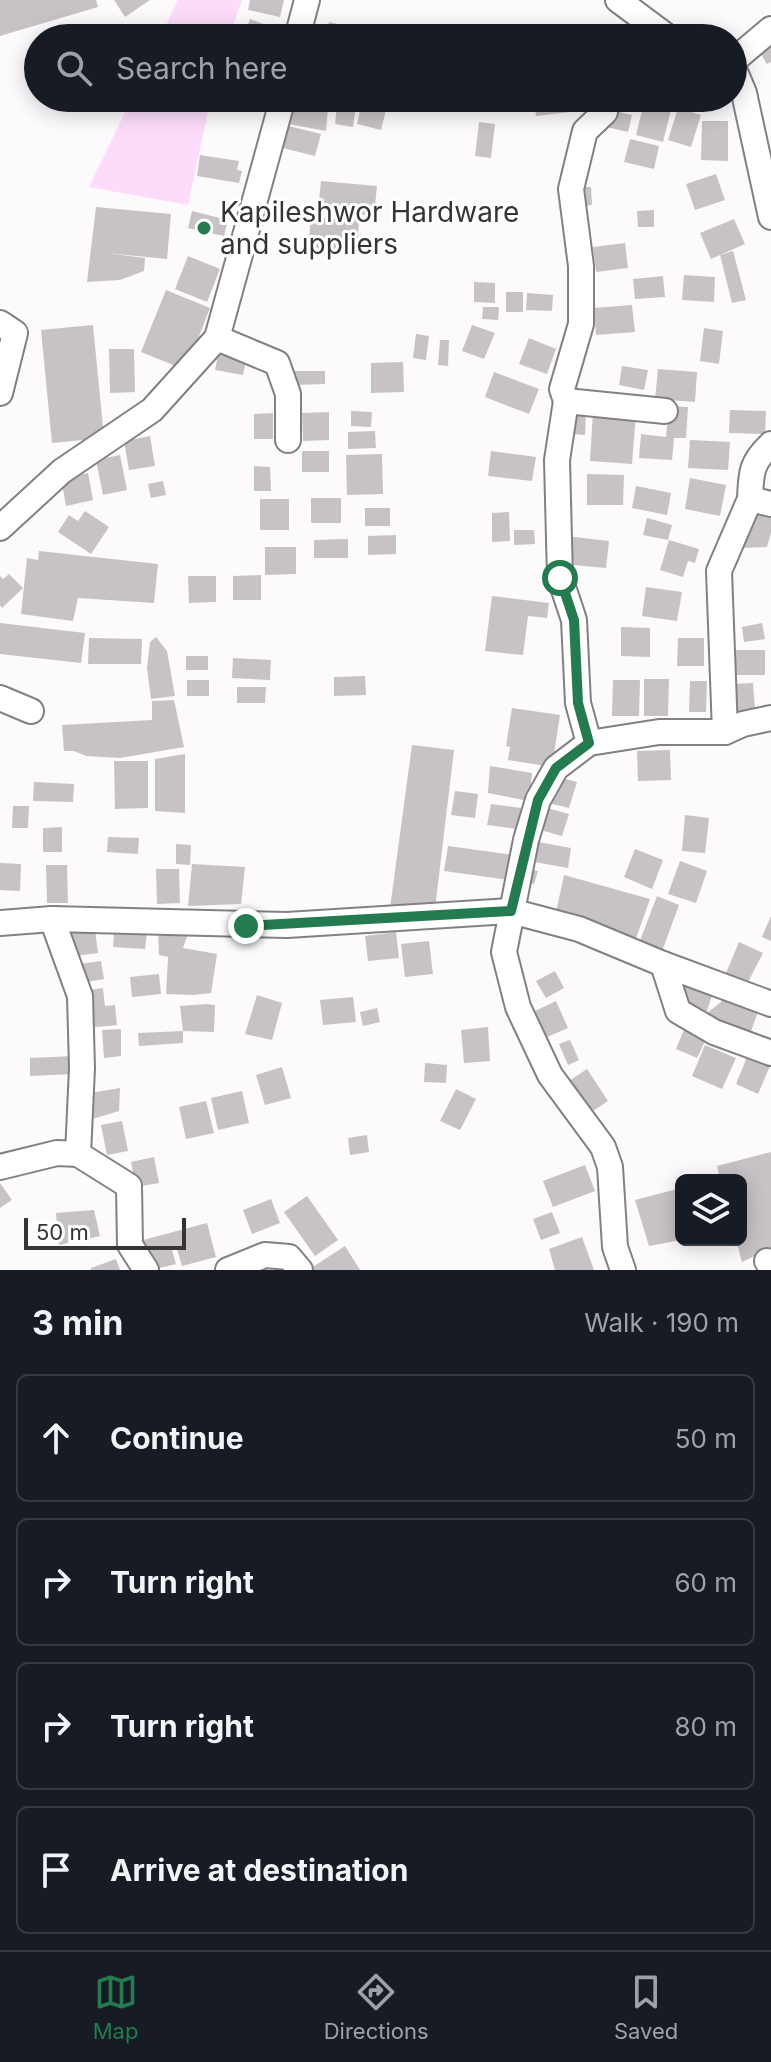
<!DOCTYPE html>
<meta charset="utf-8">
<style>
:root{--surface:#171b24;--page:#20242c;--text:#f1f3f6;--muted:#9ea1a6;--line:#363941;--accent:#237b4f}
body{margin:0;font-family:Inter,sans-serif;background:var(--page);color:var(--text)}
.controls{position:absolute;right:24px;bottom:24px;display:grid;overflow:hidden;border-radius:12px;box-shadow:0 4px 20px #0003}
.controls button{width:72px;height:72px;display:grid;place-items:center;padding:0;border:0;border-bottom:2px solid var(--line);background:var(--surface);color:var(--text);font:40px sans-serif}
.scale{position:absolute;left:24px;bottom:20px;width:162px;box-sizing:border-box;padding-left:8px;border:4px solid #363536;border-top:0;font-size:22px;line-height:28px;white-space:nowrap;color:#363536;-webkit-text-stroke:6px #fff;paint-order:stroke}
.stop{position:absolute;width:24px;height:24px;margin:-18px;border:6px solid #237b4f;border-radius:50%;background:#fff}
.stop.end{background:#237b4f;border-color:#fff;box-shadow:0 2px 8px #0008}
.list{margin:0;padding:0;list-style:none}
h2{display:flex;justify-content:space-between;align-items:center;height:104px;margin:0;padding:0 32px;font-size:34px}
h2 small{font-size:26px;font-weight:400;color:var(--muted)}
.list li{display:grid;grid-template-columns:52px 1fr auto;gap:24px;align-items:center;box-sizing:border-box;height:128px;margin:0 16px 16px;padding:0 16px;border:2px solid var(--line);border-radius:12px}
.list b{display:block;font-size:30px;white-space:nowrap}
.list em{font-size:26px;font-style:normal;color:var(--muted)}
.icon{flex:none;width:44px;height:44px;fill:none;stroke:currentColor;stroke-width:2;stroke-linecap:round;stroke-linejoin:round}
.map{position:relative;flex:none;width:771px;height:1270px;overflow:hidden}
.search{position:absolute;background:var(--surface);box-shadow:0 4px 20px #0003;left:24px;right:24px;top:24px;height:88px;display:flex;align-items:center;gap:20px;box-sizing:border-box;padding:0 28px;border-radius:44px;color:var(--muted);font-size:30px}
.sheet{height:680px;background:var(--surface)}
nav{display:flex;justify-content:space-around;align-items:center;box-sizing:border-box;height:112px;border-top:2px solid var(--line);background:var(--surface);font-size:22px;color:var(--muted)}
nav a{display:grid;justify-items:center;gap:4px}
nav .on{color:var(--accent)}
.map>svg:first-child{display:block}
</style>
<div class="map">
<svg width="771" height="1270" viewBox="0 0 771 1270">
<rect width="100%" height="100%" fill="#fdfafd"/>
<!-- green -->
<g fill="#fcdcfa">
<polygon points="178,0 242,0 229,38 160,38"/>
<polygon points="132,98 211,98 188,205 89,187"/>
</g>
<!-- building -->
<g fill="#c6c2c5">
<polygon points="0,0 96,0 98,7 0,36"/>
<polygon points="114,0 150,0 125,17"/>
<polygon points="250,0 284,0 280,17 248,10"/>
<polygon points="250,19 289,33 287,38 243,38"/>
<polygon points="329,22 369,31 368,38 325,38"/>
<polygon points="589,24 618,33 616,38 584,38"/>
<polygon points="771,39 771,62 767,64 757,48"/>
<polygon points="293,98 329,98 326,131 288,124"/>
<polygon points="338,98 357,98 353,127 335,124"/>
<polygon points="363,98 389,98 381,130 357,124"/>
<polygon points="534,98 593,98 595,109 536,116"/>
<polygon points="645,98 673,102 663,142 636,135"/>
<polygon points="687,98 716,98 712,111 686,103"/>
<polygon points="678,108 701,115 691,147 668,140"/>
<polygon points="611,110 632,115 628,132 607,127"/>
<polygon points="702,121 728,121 728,161 701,160"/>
<polygon points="479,122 495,124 491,158 475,156"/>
<polygon points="284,125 321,134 315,156 279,147"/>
<polygon points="630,139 659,146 654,169 624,162"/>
<polygon points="200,155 239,161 237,170 242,171 239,183 197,176"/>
<polygon points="716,174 725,200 695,210 686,184"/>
<polygon points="321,181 377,186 374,216 318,210"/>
<polygon points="579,187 591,187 592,205 580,206"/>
<polygon points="96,207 171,214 167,259 106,253 145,258 144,271 120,280 87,282"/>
<polygon points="654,210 654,227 638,227 637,211"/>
<polygon points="192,211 228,220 224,236 188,228"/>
<polygon points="311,217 359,221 357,251 308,248"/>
<polygon points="734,219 745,244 711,259 700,233"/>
<polygon points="625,243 628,268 596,272 593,247"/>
<polygon points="733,251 746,300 732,303 720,255"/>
<polygon points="188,256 220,269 207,302 175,289"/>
<polygon points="684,275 715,277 714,302 682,300"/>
<polygon points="663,276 665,297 635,299 633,279"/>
<polygon points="474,282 495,283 495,303 474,302"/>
<polygon points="166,290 210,308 186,370 141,352"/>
<rect x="506" y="292" width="17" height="20"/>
<polygon points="527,293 553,295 552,311 526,310"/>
<polygon points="632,305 635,332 596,335 594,308"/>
<polygon points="483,307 499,307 498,320 482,319"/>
<polygon points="93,325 104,438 52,443 41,330"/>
<polygon points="472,325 495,333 484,359 462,351"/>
<polygon points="704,328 723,331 719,364 700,361"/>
<polygon points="416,334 429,336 426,360 413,358"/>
<polygon points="529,338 556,349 547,374 519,364"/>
<polygon points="440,340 449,340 448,366 438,365"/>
<polygon points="109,349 134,349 135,392 110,393"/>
<polygon points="219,350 247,355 243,375 215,370"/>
<polygon points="403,362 404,392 371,393 371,363"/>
<polygon points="622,366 648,370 644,390 619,385"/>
<polygon points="658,369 697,372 695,402 655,399"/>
<polygon points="295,371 325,371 325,384 295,385"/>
<polygon points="494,372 539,389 529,414 485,397"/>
<polygon points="669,406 688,407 686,438 674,438 672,460 639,458 641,434 666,437"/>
<polygon points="730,410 766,411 765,434 729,433"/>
<polygon points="351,411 372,412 371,427 351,426"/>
<polygon points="572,411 586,411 585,435 572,434"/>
<polygon points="329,412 329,440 303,441 302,413"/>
<polygon points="593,412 636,414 632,464 590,461"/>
<polygon points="273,413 273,439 254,439 254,414"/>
<polygon points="375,431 376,448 348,449 348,432"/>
<polygon points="150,436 155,466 129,470 124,441"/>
<polygon points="690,440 730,442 728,470 688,468"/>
<rect x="302" y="451" width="27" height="21"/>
<polygon points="491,451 536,457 532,481 488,476"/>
<polygon points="382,454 383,494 347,495 346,455"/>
<polygon points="120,455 127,490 103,495 96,460"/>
<polygon points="254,466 270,467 271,491 254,491"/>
<polygon points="88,473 93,500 66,506 61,478"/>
<polygon points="587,474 624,475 623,505 587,505"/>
<polygon points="690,478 726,485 720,516 685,509"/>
<polygon points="163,481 166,495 151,498 148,484"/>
<polygon points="636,486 671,493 667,515 632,508"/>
<rect x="311" y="498" width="30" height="25"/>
<rect x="260" y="499" width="29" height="31"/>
<rect x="365" y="508" width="25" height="18"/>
<polygon points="751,509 771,513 771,533 767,547 741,548"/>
<polygon points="85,511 109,527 91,554 58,532 69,515 78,521"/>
<polygon points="509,512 510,541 492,542 492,513"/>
<polygon points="647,518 672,525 668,540 643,535"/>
<polygon points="514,530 534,530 535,544 514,545"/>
<polygon points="396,535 396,554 368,555 368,536"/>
<polygon points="566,536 609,541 606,568 563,564"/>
<polygon points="348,539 348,558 314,558 314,540"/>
<polygon points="669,540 699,549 695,563 688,561 683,577 660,570"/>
<polygon points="265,547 296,547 296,574 265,575"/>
<polygon points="39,551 158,564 154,603 78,598 73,621 21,614 27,558 38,560"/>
<polygon points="9,574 23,588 2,608 0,605 0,576 3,579"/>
<polygon points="261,575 261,600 233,600 233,576"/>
<polygon points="188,576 216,576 216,602 189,603"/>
<polygon points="646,587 682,592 677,621 642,616"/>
<polygon points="492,596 549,603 547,618 528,616 523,655 485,651"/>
<polygon points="0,623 85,633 81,663 0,654"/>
<polygon points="762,623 765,639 744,642 742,627"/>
<polygon points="621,627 650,628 650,657 621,656"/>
<polygon points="156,637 167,651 175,696 151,699 147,668 150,642"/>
<polygon points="89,638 142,639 141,664 88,664"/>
<polygon points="678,638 704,638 704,666 677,666"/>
<rect x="734" y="650" width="31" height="25"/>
<rect x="186" y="656" width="22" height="14"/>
<polygon points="233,658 271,660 270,680 232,678"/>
<polygon points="365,676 366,695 334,696 334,677"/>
<polygon points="644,679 669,679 668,716 644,716"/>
<rect x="187" y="680" width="22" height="16"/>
<polygon points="613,680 640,680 639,716 612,716"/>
<polygon points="690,681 707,681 706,712 689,712"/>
<polygon points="753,683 755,710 735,711 733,684"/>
<polygon points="237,687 266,687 265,703 237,703"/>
<polygon points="174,700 184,747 120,758 86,756 74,751 64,751 62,725 152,720 152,701"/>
<polygon points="512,708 560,715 552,767 508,760 510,747 506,746"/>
<polygon points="412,745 454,750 435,909 390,908"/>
<polygon points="670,750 671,780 638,781 637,751"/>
<polygon points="185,754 185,813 155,811 155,759"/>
<polygon points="114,761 148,761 148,808 115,809"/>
<polygon points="490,766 532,773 529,801 488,793"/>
<polygon points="555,776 577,782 569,808 548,803"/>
<polygon points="34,782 74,784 73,802 33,801"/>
<polygon points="455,791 478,794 475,818 451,815"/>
<polygon points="491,804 521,808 517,829 487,825"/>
<polygon points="13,806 29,806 28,828 12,828"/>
<polygon points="544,807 569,814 562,836 537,829"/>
<polygon points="685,815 709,818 705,853 682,851"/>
<polygon points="62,827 62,852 43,852 43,828"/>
<polygon points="108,837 139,838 138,854 107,852"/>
<polygon points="533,841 571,848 568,868 529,861"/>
<polygon points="176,844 191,845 190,865 176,864"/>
<polygon points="448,846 513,855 509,880 444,871"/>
<polygon points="635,849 663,860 652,889 624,877"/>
<polygon points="680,861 707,871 696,903 668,894"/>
<polygon points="0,863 21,864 20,891 0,890"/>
<polygon points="192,864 245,867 241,904 188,906"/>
<polygon points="46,865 67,865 68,903 47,903"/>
<polygon points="526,868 538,871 534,884 522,881"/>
<polygon points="156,869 179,869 180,903 157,904"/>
<polygon points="564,875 650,899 634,944 556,912"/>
<polygon points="657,896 679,905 661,954 638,946"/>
<polygon points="771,916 771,941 762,937"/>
<polygon points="94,922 98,953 75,956 71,925"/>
<polygon points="114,930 147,932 145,949 113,947"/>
<polygon points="189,930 183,948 217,954 211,993 193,995 166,994 168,957 159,955 158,932"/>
<polygon points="396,932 399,958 368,961 365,936"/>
<polygon points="429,941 433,974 405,977 401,944"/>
<polygon points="739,942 763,953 748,982 736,980 726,973"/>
<polygon points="101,961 104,979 81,983 79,964"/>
<polygon points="555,971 564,988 546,998 536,981"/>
<polygon points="159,974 161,994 132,997 130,977"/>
<polygon points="684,982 713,992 706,1014 726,998 759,1009 750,1034 676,1005"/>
<polygon points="103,988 105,1006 115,1005 117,1025 87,1028 83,991"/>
<polygon points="257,995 282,1003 272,1040 245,1034"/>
<polygon points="353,997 356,1022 323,1025 320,1000"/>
<polygon points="556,1001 568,1028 547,1037 535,1011"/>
<polygon points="206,1004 215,1005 214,1032 183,1031 183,1043 139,1046 138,1033 183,1031 180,1006"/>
<polygon points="377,1008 380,1022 363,1026 360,1012"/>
<polygon points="488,1027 490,1061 464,1063 461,1030"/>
<polygon points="685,1027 707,1037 697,1058 676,1049"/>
<polygon points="121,1029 121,1056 104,1058 102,1030"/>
<polygon points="570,1040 579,1060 568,1065 559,1044"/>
<polygon points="705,1045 736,1058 722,1089 692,1076"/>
<polygon points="74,1056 74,1074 30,1076 30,1058"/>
<polygon points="747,1057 770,1066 758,1094 736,1084"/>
<polygon points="425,1063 447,1065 446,1083 424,1082"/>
<polygon points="282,1067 291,1098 265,1105 256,1075"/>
<polygon points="587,1069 608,1101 587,1115 566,1083"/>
<polygon points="120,1088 119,1111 89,1120 84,1094"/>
<polygon points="456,1089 476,1099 460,1130 440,1121"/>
<polygon points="242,1091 249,1123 218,1130 211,1098"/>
<polygon points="206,1101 214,1133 186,1139 179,1107"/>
<polygon points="122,1121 128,1151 107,1155 101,1125"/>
<polygon points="367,1135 369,1152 350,1155 348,1138"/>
<polygon points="771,1152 771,1248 742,1262 736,1240 741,1240 741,1180 720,1180 717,1166"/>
<polygon points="154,1157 159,1183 136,1187 131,1162"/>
<polygon points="585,1165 595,1191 553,1207 543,1181"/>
<polygon points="0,1183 12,1200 0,1208"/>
<polygon points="681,1188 681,1240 649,1246 635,1200"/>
<polygon points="307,1196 338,1240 315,1256 284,1212"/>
<polygon points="271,1199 280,1223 252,1234 243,1210"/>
<polygon points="94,1210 100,1236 59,1245 56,1213"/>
<polygon points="552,1212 560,1233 541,1240 533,1219"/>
<polygon points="207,1223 216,1257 182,1266 177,1249 172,1250 176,1264 151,1270 143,1240"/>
<polygon points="582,1237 594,1270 555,1270 549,1249"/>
<polygon points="345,1246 360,1270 308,1270"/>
<polygon points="116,1259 120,1270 91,1270 91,1268"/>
</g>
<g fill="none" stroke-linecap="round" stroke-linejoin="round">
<!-- minor casing -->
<g stroke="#838083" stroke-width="28">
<g id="minor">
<polyline points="618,0 669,38"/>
<polyline points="297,38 307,0"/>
<polyline points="733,61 771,29"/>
<polyline points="733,67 744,93 771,217"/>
<polyline points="0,323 15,333 0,393"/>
<polyline points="217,338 277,363 288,394 288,440"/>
<polyline points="566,401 562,389 581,324 581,266 571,189 585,131 605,112 607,98"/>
<path d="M771 444C751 463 751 472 750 499L771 504"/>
<polyline points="0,528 62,471 152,410 217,338 283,98"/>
<polyline points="0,698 31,711"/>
<polyline points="725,732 743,724 771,718"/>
<polyline points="589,743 659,732 725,732 719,571 750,499"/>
<polyline points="52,919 80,996 82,1068 78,1154 129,1186 130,1245 146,1270"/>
<polyline points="0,923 52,919 287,925 511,911 579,929 663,964 771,1004"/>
<polyline points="663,964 678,1011 714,1032 771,1053"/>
<polyline points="0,1167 57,1153 78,1154"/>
<polyline points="767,1261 771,1267"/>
<polyline points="228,1270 265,1255 289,1257 300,1270"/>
<polyline points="623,1270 615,1247 610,1167 603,1147 550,1075 518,1007 504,952 526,840 538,800 556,768 589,743 578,703 574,620 560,578 557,460 566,401 665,411"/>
</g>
</g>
<!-- minor -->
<use href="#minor" stroke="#fff" stroke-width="24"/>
</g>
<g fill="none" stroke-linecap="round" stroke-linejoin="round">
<!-- route -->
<polyline stroke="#237b4f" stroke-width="10" points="246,926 511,911 538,800 556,768 589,743 578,703 574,620 560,578"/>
</g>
<!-- markers -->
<circle fill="#237b4f" stroke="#fff" stroke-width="3" cx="204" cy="228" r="8"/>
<g text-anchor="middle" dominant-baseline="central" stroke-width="6" stroke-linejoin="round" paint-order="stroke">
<!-- poi labels -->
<g font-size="28" fill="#363536" stroke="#fff" text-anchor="start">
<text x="220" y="212">Kapileshwor Hardware<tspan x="220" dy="32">and suppliers</tspan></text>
</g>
</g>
</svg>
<div class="controls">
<button><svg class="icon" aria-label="layers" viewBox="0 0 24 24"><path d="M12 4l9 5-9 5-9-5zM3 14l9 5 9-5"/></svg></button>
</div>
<div class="scale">50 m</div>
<div class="stop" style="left:560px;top:578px"></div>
<div class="stop end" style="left:246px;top:926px"></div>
<div class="search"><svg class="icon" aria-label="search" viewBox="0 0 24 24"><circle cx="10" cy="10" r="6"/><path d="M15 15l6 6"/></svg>Search here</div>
</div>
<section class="sheet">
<h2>3 min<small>Walk · 190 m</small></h2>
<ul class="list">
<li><svg class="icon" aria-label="ahead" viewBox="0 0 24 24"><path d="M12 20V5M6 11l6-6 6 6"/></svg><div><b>Continue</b></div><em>50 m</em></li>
<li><svg class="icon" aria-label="right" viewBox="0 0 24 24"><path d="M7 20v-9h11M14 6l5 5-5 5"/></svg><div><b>Turn right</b></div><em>60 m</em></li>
<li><svg class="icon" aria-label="right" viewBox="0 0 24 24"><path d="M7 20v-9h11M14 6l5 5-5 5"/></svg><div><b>Turn right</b></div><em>80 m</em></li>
<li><svg class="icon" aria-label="arrive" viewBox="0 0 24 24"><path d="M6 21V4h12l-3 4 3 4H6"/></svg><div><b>Arrive at destination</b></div></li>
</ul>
</section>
<nav>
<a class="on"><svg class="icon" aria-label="map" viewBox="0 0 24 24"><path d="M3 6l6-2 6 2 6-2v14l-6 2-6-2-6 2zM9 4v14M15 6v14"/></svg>Map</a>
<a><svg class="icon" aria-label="directions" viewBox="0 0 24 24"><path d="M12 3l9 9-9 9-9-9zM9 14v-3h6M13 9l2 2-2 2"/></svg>Directions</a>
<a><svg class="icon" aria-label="saved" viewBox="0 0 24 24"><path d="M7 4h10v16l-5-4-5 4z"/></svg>Saved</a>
</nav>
